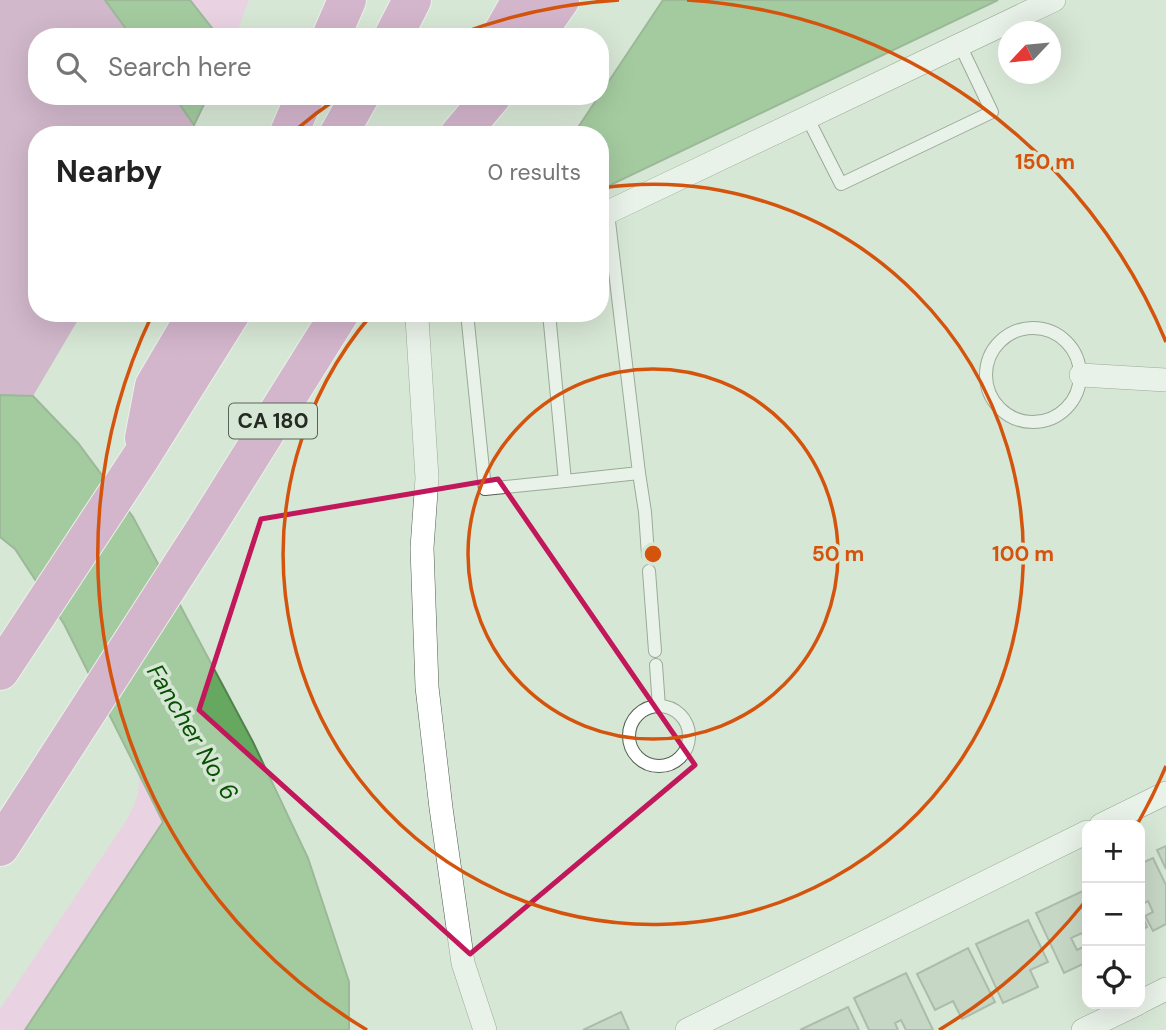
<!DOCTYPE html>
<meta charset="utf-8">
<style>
:root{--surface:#fff;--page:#f6f6f6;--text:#222;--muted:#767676;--line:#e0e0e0}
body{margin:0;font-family:"DM Sans",sans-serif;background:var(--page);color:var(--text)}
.controls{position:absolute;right:21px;bottom:21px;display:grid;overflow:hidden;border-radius:14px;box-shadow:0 7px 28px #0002}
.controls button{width:63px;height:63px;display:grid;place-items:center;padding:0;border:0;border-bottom:2px solid var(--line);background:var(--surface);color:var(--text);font:35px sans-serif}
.compass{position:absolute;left:998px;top:21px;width:63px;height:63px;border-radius:50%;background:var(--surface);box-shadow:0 7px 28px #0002;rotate:244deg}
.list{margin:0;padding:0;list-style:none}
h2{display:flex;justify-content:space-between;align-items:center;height:91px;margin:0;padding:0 28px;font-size:30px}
h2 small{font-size:23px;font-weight:400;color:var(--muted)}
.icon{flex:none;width:38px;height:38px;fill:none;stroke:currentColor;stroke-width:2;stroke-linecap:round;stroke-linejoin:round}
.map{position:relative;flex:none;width:1166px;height:1030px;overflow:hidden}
.search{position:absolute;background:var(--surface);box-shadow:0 7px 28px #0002;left:28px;top:28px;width:581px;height:77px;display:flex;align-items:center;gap:18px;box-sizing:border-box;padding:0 24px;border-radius:28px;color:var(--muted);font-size:26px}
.panel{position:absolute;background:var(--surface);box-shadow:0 7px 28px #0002;left:28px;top:126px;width:581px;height:196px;border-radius:28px}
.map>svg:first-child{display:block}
</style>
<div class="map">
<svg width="1166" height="1030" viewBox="0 0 1166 1030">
<rect width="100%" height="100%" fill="#d7e7d5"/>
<!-- green -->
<g fill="#febaf2">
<polygon points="190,0 249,0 235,37 219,37"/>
<path d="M138 771 163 822 25 1030H0V1009L126 821C136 802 141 793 138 771Z"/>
</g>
<!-- forest -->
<polygon fill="#ca7ebe" points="0,0 105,0 132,37 37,37 37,96 174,96 194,125 189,135 37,135 37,313 82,313 33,396 0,395"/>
<!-- water -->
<g fill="#66a85f" stroke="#52824d" stroke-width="2">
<polygon points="105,0 190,0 219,37 132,37"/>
<polygon points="663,0 998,0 600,190 600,135 573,135"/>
<polygon points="174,96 208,96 194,125"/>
<polygon points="0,395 33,396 78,443 133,517 253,742 308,858 349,982 349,1030 25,1030 163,822 64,624 15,549 0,537"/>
</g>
<!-- building -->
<g fill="#b3c3b1" stroke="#798877" stroke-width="2">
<polygon points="1166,846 1166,869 1157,850"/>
<polygon points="1153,858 1166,885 1166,924 1153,931 1145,916 1153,912 1148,901 1140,906 1140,864"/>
<polygon points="1087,889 1087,945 1082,933 1071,938 1077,950 1085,946 1087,951 1087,962 1064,973 1036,913"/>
<polygon points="1140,910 1147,927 1140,931"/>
<polygon points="1028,920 1048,962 1030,970 1038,987 1003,1003 976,944"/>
<polygon points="968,948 995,1002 962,1019 953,1001 935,1010 917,974"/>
<polygon points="906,973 933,1030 906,1030 901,1020 895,1023 898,1030 869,1030 854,998"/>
<polygon points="848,1007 859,1030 800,1030"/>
<polygon points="621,1012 629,1030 583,1030"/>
</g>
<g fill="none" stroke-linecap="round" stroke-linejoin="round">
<!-- service casing -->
<g stroke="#515f4f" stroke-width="14">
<g id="service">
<polyline points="807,117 841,184 992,112 960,45"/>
<polyline points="467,313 485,489 565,481 549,313"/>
<circle cx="1033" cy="375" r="47"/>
<polyline points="639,473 645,512 648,555"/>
<polyline points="565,481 639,473 608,213"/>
<polyline points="649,571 655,651"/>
<polyline points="656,665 659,707"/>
<circle cx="659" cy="736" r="30"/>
</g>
</g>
<!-- minor casing -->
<g stroke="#515f4f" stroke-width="24">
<g id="minor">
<polyline points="600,216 1054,0"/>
<polyline points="420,313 417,318 427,478 422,548 427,687 441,808 463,963 485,1030"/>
<polyline points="1081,375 1166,380"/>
<polyline points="1101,825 1166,793"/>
<polyline points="1140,1002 1166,989"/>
<polyline points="687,1030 1087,832"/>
<polyline points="1083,1030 1137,1004"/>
</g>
</g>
<!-- motorway casing -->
<g stroke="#fff" stroke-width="40">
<g id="motorway">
<polyline points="331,37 347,0"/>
<polyline points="393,37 412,0"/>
<polyline points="500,37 521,0"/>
<polyline points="534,37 560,0"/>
<polyline points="288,135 305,96"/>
<polyline points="338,135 360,96"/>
<polyline points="459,135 492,96"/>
<polyline points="144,438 154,386 197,313"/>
<polyline points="0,671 141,457 231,313"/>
<polyline points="0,847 205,529 340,313"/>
</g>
</g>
<!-- service -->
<use href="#service" stroke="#fff" stroke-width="12"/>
<!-- minor -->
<use href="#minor" stroke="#fff" stroke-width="23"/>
<!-- motorway -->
<use href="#motorway" stroke="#cf78c2" stroke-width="38"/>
</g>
<!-- marked area -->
<path d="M0 0H1166V1030H0ZM498 479 695 765 470 954 199 710 261 519Z" fill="#d7e7d5" fill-opacity=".55" fill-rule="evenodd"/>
<path fill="none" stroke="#c2185b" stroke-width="5" stroke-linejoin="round" d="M498 479 695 765 470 954 199 710 261 519Z"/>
<!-- distance rings -->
<g fill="none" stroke="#d4540e" stroke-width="3.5">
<circle cx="653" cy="554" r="185"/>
<path d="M602 188A370 370 0 1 1 372 314"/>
<path d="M1166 766A555 555 0 0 1 1138 823M1084 903A555 555 0 0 1 939 1030M367 1030A555 555 0 0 1 152 315M293 132A555 555 0 0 1 339 97M454 36A555 555 0 0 1 619 0M687 0A555 555 0 0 1 1166 342"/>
</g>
<g text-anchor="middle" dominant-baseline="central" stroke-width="7" stroke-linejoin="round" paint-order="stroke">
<!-- shield labels -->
<rect fill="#d7e7d5" stroke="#5a6359" stroke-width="2" x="229" y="403.5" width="88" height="35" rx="5"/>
<g font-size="21" font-weight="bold" fill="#252b24">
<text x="273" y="421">CA 180</text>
</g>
<!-- water labels -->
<g font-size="24" font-style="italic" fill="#085002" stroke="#d7e7d5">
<text transform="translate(193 732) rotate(59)">Fancher No. 6</text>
</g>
</g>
<circle cx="653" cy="554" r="10" fill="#d4540e" stroke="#d7e7d5" stroke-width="3.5"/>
<g font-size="21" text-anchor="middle" font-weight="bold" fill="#d4540e" stroke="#d7e7d5" stroke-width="7" stroke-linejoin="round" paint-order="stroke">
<text x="1045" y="169">150 m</text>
<text x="838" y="561">50 m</text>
<text x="1023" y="561">100 m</text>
</g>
</svg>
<div class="controls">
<button>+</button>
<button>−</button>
<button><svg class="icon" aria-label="locate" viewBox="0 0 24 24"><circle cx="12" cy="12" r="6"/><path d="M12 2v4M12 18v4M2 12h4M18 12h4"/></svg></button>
</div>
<svg class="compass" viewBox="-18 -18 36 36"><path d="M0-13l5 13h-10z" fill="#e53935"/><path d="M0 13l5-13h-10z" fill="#767676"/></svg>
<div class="search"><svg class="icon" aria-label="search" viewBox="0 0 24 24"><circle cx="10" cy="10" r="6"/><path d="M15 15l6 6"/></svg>Search here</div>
<section class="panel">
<h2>Nearby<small>0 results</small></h2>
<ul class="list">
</ul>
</section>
</div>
